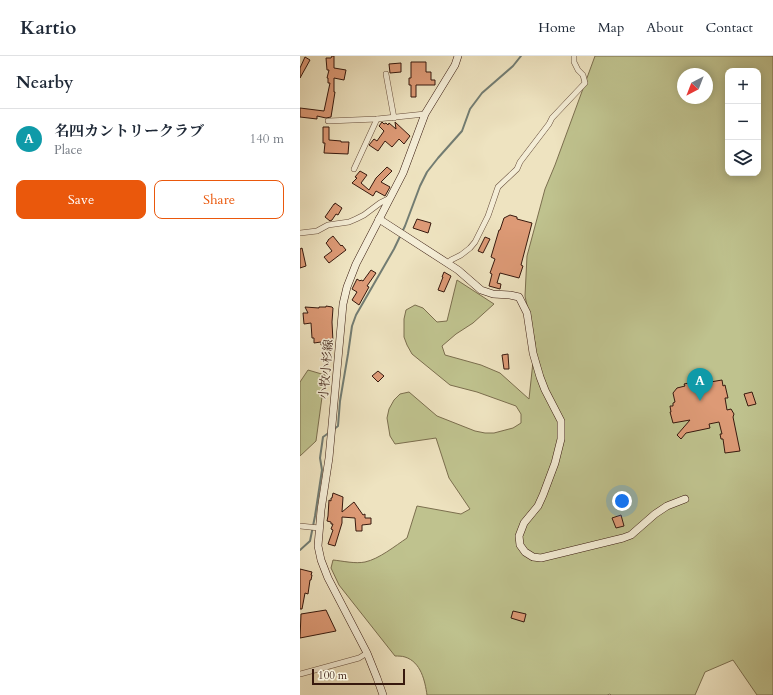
<!DOCTYPE html>
<meta charset="utf-8">
<style>
:root{--surface:#fff;--page:#f6f6f7;--text:#1f2937;--muted:#747a83;--line:#e0e1e3;--accent:#ea580c}
body{margin:0;font-family:Cardo,"Noto Serif JP",serif;background:var(--page);color:var(--text)}
.controls{position:absolute;right:12px;top:12px;display:grid;overflow:hidden;border-radius:8px;box-shadow:0 2px 10px #0003}
.controls button{width:36px;height:36px;display:grid;place-items:center;padding:0;border:0;border-bottom:1px solid var(--line);background:var(--surface);color:var(--text);font:20px sans-serif}
.compass{position:absolute;left:377px;top:12px;width:36px;height:36px;border-radius:50%;background:var(--surface);box-shadow:0 2px 10px #0003;rotate:222deg}
.scale{position:absolute;left:12px;bottom:10px;width:93px;box-sizing:border-box;padding-left:4px;border:2px solid #37190e;border-top:0;font-size:11px;line-height:14px;white-space:nowrap;color:#37190e;-webkit-text-stroke:3px #f4edd6;paint-order:stroke}
.you{position:absolute;left:322px;top:445px;width:14px;height:14px;margin:-10px;border:3px solid #fff;border-radius:50%;background:#1a73e8;box-shadow:0 0 0 6px #1a73e833}
.badge{display:grid;place-items:center;width:26px;height:26px;border-radius:50%;background:var(--accent);color:#fff;font-size:13px;font-weight:700}
.pin{position:absolute;translate:-50% -33px;filter:drop-shadow(0 1px 2px #0008)}
.pin::after{content:'';position:absolute;top:21px;width:14px;height:12px;background:inherit;clip-path:polygon(0 0,100% 0,50% 100%)}
.list{margin:0;padding:0;list-style:none}
h2{display:flex;justify-content:space-between;align-items:center;height:52px;margin:0;padding:0 16px;font-size:17px}
h2 small{font-size:13px;font-weight:400;color:var(--muted)}
.list li{display:grid;grid-template-columns:26px 1fr auto;gap:12px;align-items:center;box-sizing:border-box;height:60px;padding:0 16px;border-top:1px solid var(--line)}
.list b{display:block;font-size:15px;white-space:nowrap}
.list p{margin:0;font-size:13px;white-space:nowrap;color:var(--muted)}
.list em{font-size:13px;font-style:normal;color:var(--muted)}
.actions{display:flex;gap:8px;padding:12px 16px}
.actions a{flex:1;padding:9px 0;border:1px solid var(--accent);border-radius:8px;text-align:center;font-size:14px;color:var(--accent)}
.actions .main{background:var(--accent);color:#fff}
.icon{flex:none;width:22px;height:22px;fill:none;stroke:currentColor;stroke-width:2;stroke-linecap:round;stroke-linejoin:round}
.map{position:relative;flex:none;width:473px;height:639px;overflow:hidden}
header{display:flex;align-items:center;gap:24px;box-sizing:border-box;height:56px;padding:0 20px;background:var(--surface);border-bottom:1px solid var(--line)}
header strong{font-size:19px}
nav{display:flex;gap:22px;margin-inline-start:auto;font-size:14px}
main{display:flex}
aside{flex:1;background:var(--surface)}
.map>svg:first-child{display:block}
</style>
<header>
<strong>Kartio</strong>
<nav><a>Home</a><a>Map</a><a>About</a><a>Contact</a></nav>
</header>
<main>
<aside>
<h2>Nearby<small></small></h2>
<ul class="list">
<li><span class="badge" style="background:#0f9aa8">A</span><div><b>名四カントリークラブ</b><p>Place</p></div><em>140 m</em></li>
</ul>
<div class="actions"><a class="main">Save</a><a>Share</a></div>
</aside>
<div class="map">
<svg width="473" height="639" viewBox="0 0 473 639">
<rect width="100%" height="100%" fill="#eee3c0"/>
<filter id="stains"><feTurbulence type="fractalNoise" baseFrequency=".005" numOctaves="4"/><feColorMatrix values="0 0 0 0 .2 0 0 0 0 .09 0 0 0 0 .02 0 0 0 .5 -.17"/></filter>
<radialGradient id="worn" r=".72"><stop offset=".6" stop-color="#630" stop-opacity="0"/><stop offset="1" stop-color="#630" stop-opacity=".3"/></radialGradient>
<!-- green -->
<g fill="#bfc28e" stroke="#7b6e4e" fill-rule="evenodd">
<path d="M295 0H473V639H457L433 604 405 616 395 639H311L310 638 307 639H127C125 625 121 606 105 601 102 600 98 600 95 600L39 529 31 512 33 504C43 505 55 508 65 506 79 503 95 490 107 482L117 450 161 458 170 453 149 422 136 382 95 388 90 380 87 362 89 353 94 344 100 338 109 336 137 360 175 375 185 377H194L213 372 221 367V358L216 350 177 336 150 329 112 298 107 289 104 281V263L106 254 115 249 123 252 137 266 147 265 157 224 194 248 173 267 156 278 142 290 145 299 181 309 200 317 229 343 235 287 225 240 227 200 245 133 255 109ZM428 15H458V117H428ZM383 18H407V42H383Z"/>
<polygon points="8,314 25,319 16,385 0,400 0,326"/>
</g>
<g fill="none" stroke-linecap="round" stroke-linejoin="round">
<!-- stream -->
<g stroke="#727c72" stroke-width="2">
<polyline points="33,374 38,370 40,345 48,298 52,270 56,259 94,193 105,170 120,130 127,116 138,102 162,75 170,53 182,37 213,10 221,0"/>
<polyline points="0,494 10,485 15,460 22,414 20,402 23,381 30,376"/>
</g>
</g>
<!-- building -->
<g fill="#dd9a76" stroke="#37190e">
<polygon points="32,0 34,0 34,12 46,14 44,24 34,22 34,36 35,36 31,61 26,62 17,60 17,63 0,61 0,52 24,55 30,27 28,27 28,22 27,22 29,14 27,14 26,2 31,2"/>
<polygon points="5,1 10,4 0,22 0,12"/>
<polygon points="111,6 126,6 126,16 131,16 131,24 135,24 135,29 116,29 116,41 111,41 111,29 109,29 109,22 111,22"/>
<polygon points="101,7 101,16 90,17 89,8"/>
<polygon points="82,66 84,68 86,67 88,69 89,67 96,73 95,66 110,80 104,88 99,83 92,91 85,85 78,95 69,89 74,83 77,85 84,75 79,70"/>
<polygon points="23,71 29,71 29,84 41,85 41,86 49,86 48,98 24,97 25,87 23,87"/>
<polygon points="87,111 92,115 81,126 90,131 85,140 76,135 73,140 52,127 57,122 55,121 60,115 67,119 61,127 69,134 76,122"/>
<polygon points="35,147 42,152 38,159 36,158 32,164 30,165 25,161 34,148 35,148"/>
<polygon points="210,159 217,161 217,163 232,167 221,209 223,210 219,222 200,217 197,227 201,228 200,233 189,230 192,218 190,217 195,203 191,201 199,174 200,174 204,162"/>
<polygon points="117,163 131,167 128,177 113,172"/>
<polygon points="33,180 41,190 42,189 46,194 29,207 24,201 32,195 26,187 28,185 28,184"/>
<polygon points="185,181 190,183 183,197 178,195"/>
<polygon points="2,192 6,210 0,212 0,193"/>
<polygon points="71,214 76,217 67,230 69,231 59,249 52,244 57,236 52,233 57,223 60,225 61,224 63,225"/>
<polygon points="144,216 151,220 144,236 138,234 143,221 142,221"/>
<polygon points="26,250 32,251 33,252 32,266 33,286 28,286 29,288 21,289 21,286 14,287 14,282 12,282 11,267 4,268 3,257 8,257 5,251 19,252 19,251 26,251"/>
<polygon points="208,298 209,313 204,313 202,299"/>
<polygon points="78,315 84,320 78,326 72,320"/>
<polygon points="422,324 423,330 425,329 428,342 425,342 427,354 431,353 434,358 433,361 440,395 425,397 423,383 421,383 420,378 422,378 419,366 409,368 410,372 386,377 381,383 377,379 390,364 373,367 370,356 371,356 370,350 373,350 373,347 375,346 373,337 377,332 385,330 384,328 398,325 399,328"/>
<polygon points="452,336 456,348 448,350 444,338"/>
<polygon points="33,437 43,441 42,456 54,446 63,459 65,458 65,462 71,462 71,468 62,469 62,475 56,475 55,462 42,461 42,467 35,490 28,488 33,474 31,473 33,468 31,468 31,466 27,465 28,460 29,444 31,445 31,442 32,442"/>
<polygon points="321,459 324,470 316,472 312,462"/>
<polygon points="0,513 12,516 11,519 12,519 11,524 10,524 8,538 5,537 2,553 0,553"/>
<polygon points="26,554 36,575 0,582 1,558"/>
<polygon points="213,555 226,558 224,566 211,562"/>
</g>
<g fill="none" stroke-linecap="round" stroke-linejoin="round">
<!-- street casing -->
<g stroke="#654c3a" stroke-width="6">
<g id="street">
<polyline points="86,18 94,62"/>
<polyline points="28,65 77,63 125,58"/>
<polyline points="54,113 77,63"/>
<polyline points="0,177 17,175 28,169 49,166 56,163 64,159 80,147 90,142"/>
<polyline points="148,207 151,204 161,199 170,192 175,186 188,160 198,131 217,113 220,106 249,68 252,62 285,27 283,19 278,14 274,6 274,0"/>
<polyline points="0,470 19,472"/>
<polyline points="0,618 59,602 67,597"/>
</g>
</g>
<!-- secondary casing -->
<g stroke="#37190e" stroke-width="8">
<g id="secondary">
<polyline points="79,163 158,214 181,234 193,238 210,239 219,241 227,257 233,297 240,321 245,334 261,365 261,383 255,407 243,439 238,450 224,467 219,480 220,489 225,496 233,501 241,502 323,482 331,479 355,458 367,450 385,443"/>
<polyline points="83,639 77,622 67,597 28,522 21,504 18,490 21,454 29,402 43,248 47,231 56,208 103,117 125,58 155,9 158,0"/>
</g>
</g>
<!-- street -->
<use href="#street" stroke="#f4edd6" stroke-width="5"/>
<!-- secondary -->
<use href="#secondary" stroke="#f4edd6" stroke-width="7"/>
</g>
<g text-anchor="middle" dominant-baseline="central" stroke-width="3" stroke-linejoin="round" paint-order="stroke">
<!-- street labels -->
<g font-size="12" fill="#37190e" stroke="#f4edd6">
<text transform="translate(26 313) rotate(-85)">小牧小杉線</text>
</g>
</g>
<rect width="100%" height="100%" filter="url(#stains)"/>
<rect width="100%" height="100%" fill="url(#worn)"/>
</svg>
<div class="controls">
<button>+</button>
<button>−</button>
<button><svg class="icon" aria-label="layers" viewBox="0 0 24 24"><path d="M12 4l9 5-9 5-9-5zM3 14l9 5 9-5"/></svg></button>
</div>
<svg class="compass" viewBox="-18 -18 36 36"><path d="M0-13l5 13h-10z" fill="#e53935"/><path d="M0 13l5-13h-10z" fill="#747a83"/></svg>
<div class="scale">100 m</div>
<div class="you"></div>
<div class="pin badge" style="left:400px;top:345px;background:#0f9aa8">A</div>
</div>
</main>
